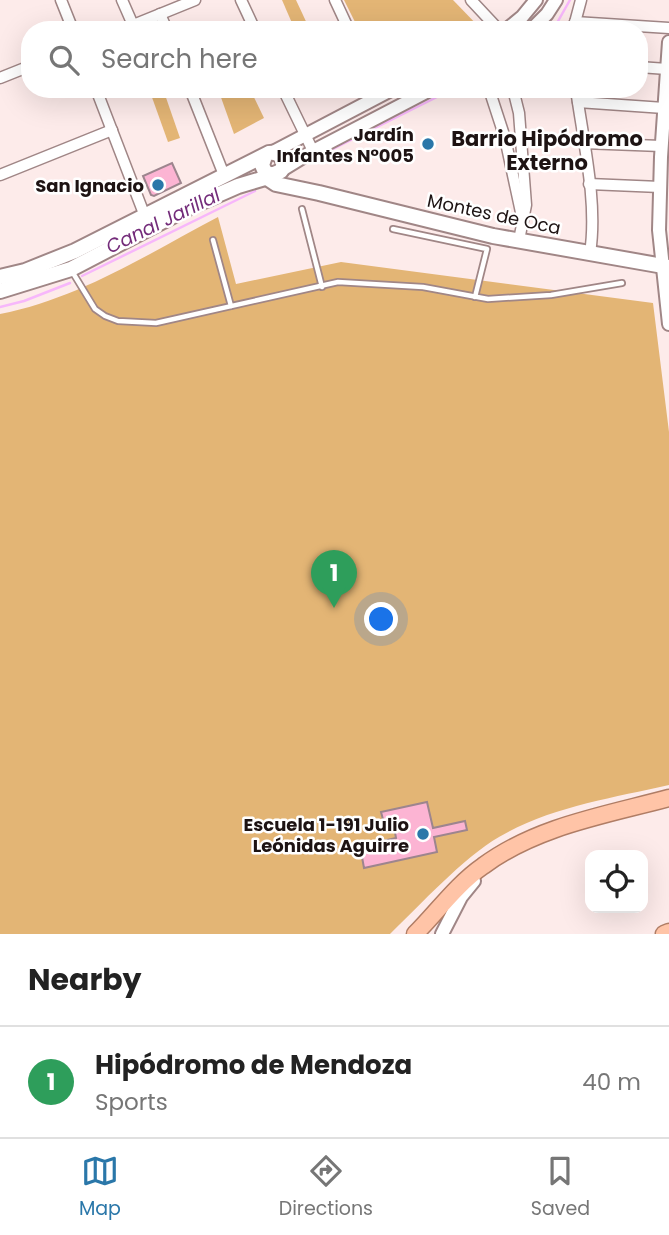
<!DOCTYPE html>
<meta charset="utf-8">
<style>
:root{--surface:#fff;--page:#f2f2f2;--text:#222;--muted:#767676;--line:#e0e0e0;--accent:#2a77a9}
body{margin:0;font-family:Poppins,sans-serif;background:var(--page);color:var(--text)}
.controls{position:absolute;right:21px;bottom:21px;display:grid;overflow:hidden;border-radius:14px;box-shadow:0 7px 28px #0002}
.controls button{width:63px;height:63px;display:grid;place-items:center;padding:0;border:0;border-bottom:2px solid var(--line);background:var(--surface);color:var(--text);font:35px sans-serif}
.you{position:absolute;left:382px;top:620px;width:24px;height:24px;margin:-18px;border:5px solid #fff;border-radius:50%;background:#1a73e8;box-shadow:0 0 0 10px #1a73e833}
.badge{display:grid;place-items:center;width:46px;height:46px;border-radius:50%;background:var(--accent);color:#fff;font-size:23px;font-weight:700}
.pin{position:absolute;translate:-50% -58px;filter:drop-shadow(0 2px 4px #0008)}
.pin::after{content:'';position:absolute;top:37px;width:24px;height:21px;background:inherit;clip-path:polygon(0 0,100% 0,50% 100%)}
.list{margin:0;padding:0;list-style:none}
h2{display:flex;justify-content:space-between;align-items:center;height:91px;margin:0;padding:0 28px;font-size:30px}
h2 small{font-size:23px;font-weight:400;color:var(--muted)}
.list li{display:grid;grid-template-columns:46px 1fr auto;gap:21px;align-items:center;box-sizing:border-box;height:112px;padding:0 28px;border-top:2px solid var(--line)}
.list b{display:block;font-size:26px;white-space:nowrap}
.list p{margin:0;font-size:23px;white-space:nowrap;color:var(--muted)}
.list em{font-size:23px;font-style:normal;color:var(--muted)}
.icon{flex:none;width:38px;height:38px;fill:none;stroke:currentColor;stroke-width:2;stroke-linecap:round;stroke-linejoin:round}
.map{position:relative;flex:none;width:669px;height:934px;overflow:hidden}
.search{position:absolute;background:var(--surface);box-shadow:0 7px 28px #0002;left:21px;right:21px;top:21px;height:77px;display:flex;align-items:center;gap:18px;box-sizing:border-box;padding:0 24px;border-radius:28px;color:var(--muted);font-size:26px}
.sheet{height:203px;background:var(--surface)}
nav{display:flex;justify-content:space-around;align-items:center;box-sizing:border-box;height:98px;border-top:2px solid var(--line);background:var(--surface);font-size:19px;color:var(--muted)}
nav a{display:grid;justify-items:center;gap:4px}
nav .on{color:var(--accent)}
.map>svg:first-child{display:block}
</style>
<div class="map">
<svg width="669" height="934" viewBox="0 0 669 934">
<rect width="100%" height="100%" fill="#fdebea"/>
<!-- green -->
<g fill="#e3b575">
<polygon points="282,0 296,0 310,30 295,30"/>
<polygon points="344,0 453,0 482,30 359,30"/>
<polygon points="149,89 163,89 180,138 168,142"/>
<polygon points="218,89 250,89 264,118 234,134"/>
<path d="M218 217 236 284 341 262 653 303 669 432V785C612 798 550 807 499 837 464 857 420 905 390 934H0V314C78 299 148 254 218 217Z"/>
</g>
<g fill="none" stroke-linecap="round" stroke-linejoin="round">
<!-- stream -->
<g stroke="#f7b7fb" stroke-width="2.5">
<polyline points="553,30 570,0"/>
<polyline points="307,162 453,89"/>
<polyline points="82,276 255,191"/>
<polyline points="0,307 24,301 70,283"/>
</g>
</g>
<!-- building -->
<g fill="#fcb4d3" stroke="#9d858e" stroke-width="2">
<polygon points="172,163 181,183 154,196 151,195 143,176"/>
<polygon points="427,802 433,828 465,821 467,830 434,837 437,852 364,868 360,846 396,838 393,821 384,823 381,812"/>
</g>
<g fill="none" stroke-linecap="round" stroke-linejoin="round">
<!-- service casing -->
<g stroke="#a08686" stroke-width="8">
<g id="service">
<polyline points="302,209 322,287"/>
<polyline points="393,229 487,249 475,297"/>
<polyline points="213,240 231,306"/>
<polyline points="73,273 95,309 105,316 118,321 156,323 338,282 423,287 488,299 551,295 622,283"/>
</g>
</g>
<!-- minor casing -->
<g stroke="#a08686" stroke-width="13">
<g id="minor">
<polyline points="61,0 73,30"/>
<polyline points="122,0 133,25"/>
<polyline points="241,0 255,30"/>
<polyline points="335,0 349,30"/>
<polyline points="471,0 499,30"/>
<polyline points="160,14 167,30"/>
<polyline points="575,22 669,28"/>
<polyline points="121,30 195,0"/>
<polyline points="573,30 581,0"/>
<polyline points="639,67 667,69"/>
<polyline points="0,78 30,66"/>
<polyline points="96,89 146,219"/>
<polyline points="190,89 224,175"/>
<polyline points="283,89 313,151"/>
<polyline points="489,89 505,138 522,217"/>
<polyline points="513,89 519,113 526,205 519,240"/>
<path d="M576 89C583 140 598 203 590 253"/>
<polyline points="578,102 664,108"/>
<polyline points="583,143 661,146"/>
<polyline points="0,175 112,130"/>
<polyline points="589,184 660,187"/>
</g>
</g>
<!-- tertiary casing -->
<g stroke="#a08686" stroke-width="16">
<g id="tertiary">
<polyline points="506,30 522,17 536,0"/>
<polyline points="531,30 547,14 556,0"/>
<polyline points="669,42 661,157 659,230 669,324"/>
<polyline points="271,153 393,89"/>
<polyline points="282,170 313,151 432,89"/>
<polyline points="442,934 461,897 474,881"/>
</g>
</g>
<!-- secondary casing -->
<g stroke="#a08686" stroke-width="18">
<g id="secondary">
<polyline points="265,172 267,178 276,184 319,193 493,236 669,267"/>
<path d="M0 277 25 271 75 251 269 153C280 151 287 161 281 171L272 175 265 172 262 165 265 156"/>
<polyline points="0,291 71,269 190,207 238,186 275,175"/>
</g>
</g>
<!-- trunk casing -->
<g stroke="#b07d65" stroke-width="19">
<g id="trunk">
<path d="M415 934C437 912 457 884 483 866 537 826 606 815 669 798"/>
<polyline points="664,934 669,932"/>
</g>
</g>
<!-- service -->
<use href="#service" stroke="#fff" stroke-width="4.5"/>
<!-- minor -->
<use href="#minor" stroke="#fff" stroke-width="10"/>
<!-- tertiary -->
<use href="#tertiary" stroke="#fff" stroke-width="12"/>
<!-- secondary -->
<use href="#secondary" stroke="#fff" stroke-width="14"/>
<!-- trunk -->
<use href="#trunk" stroke="#ffc4a7" stroke-width="16"/>
</g>
<!-- markers -->
<g fill="#2a77a9" stroke="#fff" stroke-width="2.5">
<circle cx="428" cy="144" r="7"/>
<circle cx="158" cy="185" r="7"/>
<circle cx="423" cy="834" r="7"/>
</g>
<g text-anchor="middle" dominant-baseline="central" stroke-width="5" stroke-linejoin="round" paint-order="stroke">
<!-- poi labels -->
<g font-size="18" font-weight="bold" fill="#1d1313" stroke="#fff" text-anchor="end">
<text x="414" y="134">Jardín<tspan x="414" dy="21">Infantes N°005</tspan></text>
<text x="144" y="185">San Ignacio</text>
<text x="409" y="824">Escuela 1-191 Julio<tspan x="409" dy="21">Leónidas Aguirre</tspan></text>
</g>
<!-- street labels -->
<g font-size="18" fill="#1d1313" stroke="#fff">
<text transform="translate(494 214) rotate(12)">Montes de Oca</text>
</g>
<!-- water labels -->
<g font-size="19" font-style="italic" fill="#742c7a" stroke="#fff">
<text transform="translate(163 221) rotate(-26)">Canal Jarillal</text>
</g>
<!-- quarter labels -->
<g font-size="21" font-weight="bold" fill="#1d1313" stroke="#fff">
<text x="547" y="138">Barrio Hipódromo<tspan x="547" dy="24">Externo</tspan></text>
</g>
</g>
</svg>
<div class="controls">
<button><svg class="icon" aria-label="locate" viewBox="0 0 24 24"><circle cx="12" cy="12" r="6"/><path d="M12 2v4M12 18v4M2 12h4M18 12h4"/></svg></button>
</div>
<div class="you"></div>
<div class="pin badge" style="left:334px;top:608px;background:#2e9e5b">1</div>
<div class="search"><svg class="icon" aria-label="search" viewBox="0 0 24 24"><circle cx="10" cy="10" r="6"/><path d="M15 15l6 6"/></svg>Search here</div>
</div>
<section class="sheet">
<h2>Nearby<small></small></h2>
<ul class="list">
<li><span class="badge" style="background:#2e9e5b">1</span><div><b>Hipódromo de Mendoza</b><p>Sports</p></div><em>40 m</em></li>
</ul>
</section>
<nav>
<a class="on"><svg class="icon" aria-label="map" viewBox="0 0 24 24"><path d="M3 6l6-2 6 2 6-2v14l-6 2-6-2-6 2zM9 4v14M15 6v14"/></svg>Map</a>
<a><svg class="icon" aria-label="directions" viewBox="0 0 24 24"><path d="M12 3l9 9-9 9-9-9zM9 14v-3h6M13 9l2 2-2 2"/></svg>Directions</a>
<a><svg class="icon" aria-label="saved" viewBox="0 0 24 24"><path d="M7 4h10v16l-5-4-5 4z"/></svg>Saved</a>
</nav>
